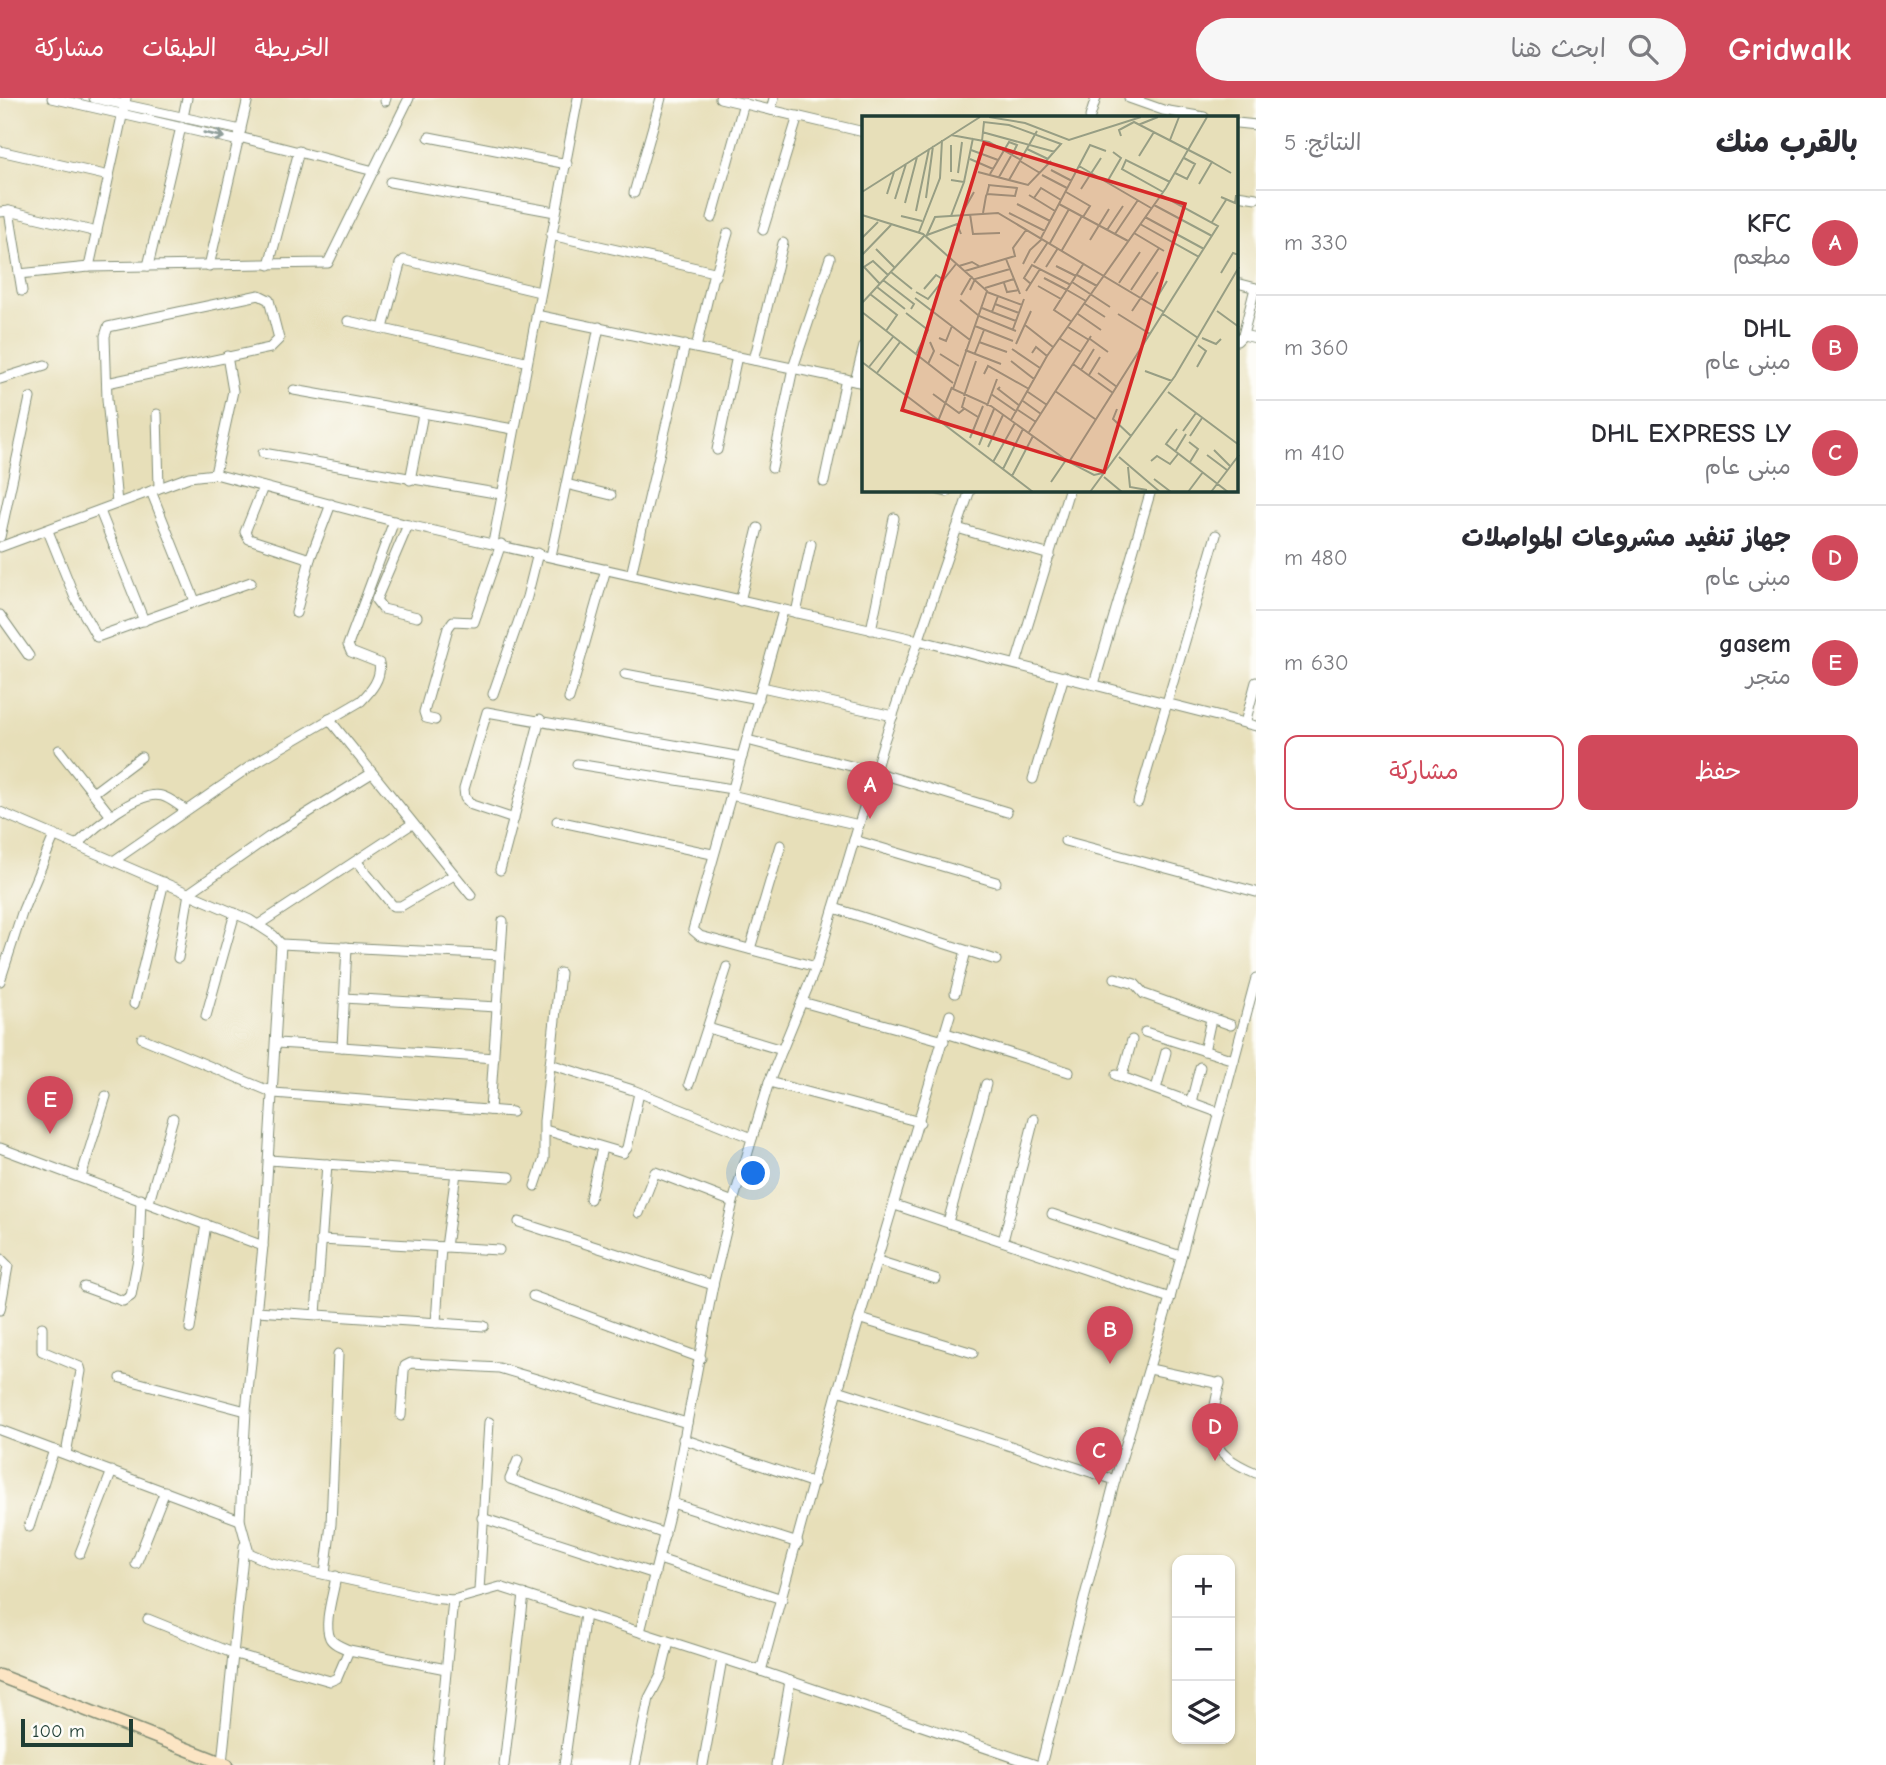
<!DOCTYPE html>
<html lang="ar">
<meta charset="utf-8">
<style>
:root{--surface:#fff;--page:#f7f7f7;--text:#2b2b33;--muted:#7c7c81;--line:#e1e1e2;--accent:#d1495b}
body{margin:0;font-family:"Comic Neue","Playpen Sans Arabic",sans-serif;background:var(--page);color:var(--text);direction:rtl}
.controls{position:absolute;right:21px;bottom:21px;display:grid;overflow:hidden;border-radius:14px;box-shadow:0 2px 5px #0004}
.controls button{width:63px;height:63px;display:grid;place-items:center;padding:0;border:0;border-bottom:2px solid var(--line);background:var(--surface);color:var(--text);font:35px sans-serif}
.scale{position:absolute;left:21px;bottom:18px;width:112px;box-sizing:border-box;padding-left:7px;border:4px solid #1f3d34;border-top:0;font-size:19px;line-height:24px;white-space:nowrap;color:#1f3d34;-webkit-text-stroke:5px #fdfcf7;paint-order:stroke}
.you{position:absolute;left:754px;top:1076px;width:24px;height:24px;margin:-18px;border:5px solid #fff;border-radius:50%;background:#1a73e8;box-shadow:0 0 0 10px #1a73e833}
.badge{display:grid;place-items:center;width:46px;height:46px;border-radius:50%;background:var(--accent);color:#fff;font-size:23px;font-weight:700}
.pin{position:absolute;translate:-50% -58px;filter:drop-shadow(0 2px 4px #0008)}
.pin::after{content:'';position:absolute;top:37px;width:24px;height:21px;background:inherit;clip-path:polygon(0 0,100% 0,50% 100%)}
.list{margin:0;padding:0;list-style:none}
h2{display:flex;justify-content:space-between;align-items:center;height:91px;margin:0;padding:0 28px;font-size:30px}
h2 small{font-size:23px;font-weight:400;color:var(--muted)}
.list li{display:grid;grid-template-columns:46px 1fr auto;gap:21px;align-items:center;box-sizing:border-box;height:105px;padding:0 28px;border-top:2px solid var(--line)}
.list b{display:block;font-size:26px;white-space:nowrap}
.list p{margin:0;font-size:23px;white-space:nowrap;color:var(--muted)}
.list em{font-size:23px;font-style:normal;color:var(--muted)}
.actions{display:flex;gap:14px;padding:21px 28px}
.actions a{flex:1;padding:16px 0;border:2px solid var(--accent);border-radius:14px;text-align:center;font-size:24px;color:var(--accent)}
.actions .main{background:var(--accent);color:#fff}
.icon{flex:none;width:38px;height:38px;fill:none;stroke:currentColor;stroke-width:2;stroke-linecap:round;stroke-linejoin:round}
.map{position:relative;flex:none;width:1256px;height:1667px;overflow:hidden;direction:ltr}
header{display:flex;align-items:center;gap:42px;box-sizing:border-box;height:98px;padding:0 35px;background:var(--accent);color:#fff}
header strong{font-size:33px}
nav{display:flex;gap:38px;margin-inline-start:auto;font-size:24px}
.search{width:490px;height:63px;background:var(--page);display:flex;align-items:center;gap:18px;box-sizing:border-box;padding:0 24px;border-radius:38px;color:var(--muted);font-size:26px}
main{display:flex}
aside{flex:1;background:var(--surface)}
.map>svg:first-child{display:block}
</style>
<header>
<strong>Gridwalk</strong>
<div class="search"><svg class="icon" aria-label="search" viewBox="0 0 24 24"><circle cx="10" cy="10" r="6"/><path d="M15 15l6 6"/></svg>ابحث هنا</div>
<nav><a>الخريطة</a><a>الطبقات</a><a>مشاركة</a></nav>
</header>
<main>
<aside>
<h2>بالقرب منك<small>النتائج: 5</small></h2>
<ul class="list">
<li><span class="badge">A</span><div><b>KFC</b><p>مطعم</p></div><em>330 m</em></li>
<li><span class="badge">B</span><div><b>DHL</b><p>مبنى عام</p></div><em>360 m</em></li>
<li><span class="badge">C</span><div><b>DHL EXPRESS LY</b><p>مبنى عام</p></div><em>410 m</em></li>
<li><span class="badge">D</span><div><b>جهاز تنفيد مشروعات المواصلات</b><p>مبنى عام</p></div><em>480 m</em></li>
<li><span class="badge">E</span><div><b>gasem</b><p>متجر</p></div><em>630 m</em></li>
</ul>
<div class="actions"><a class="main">حفظ</a><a>مشاركة</a></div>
</aside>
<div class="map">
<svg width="1256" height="1667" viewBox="0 0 1256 1667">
<rect width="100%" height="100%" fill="#fdfcf7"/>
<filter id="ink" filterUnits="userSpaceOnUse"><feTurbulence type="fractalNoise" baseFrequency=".0143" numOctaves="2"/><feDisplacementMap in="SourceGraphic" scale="14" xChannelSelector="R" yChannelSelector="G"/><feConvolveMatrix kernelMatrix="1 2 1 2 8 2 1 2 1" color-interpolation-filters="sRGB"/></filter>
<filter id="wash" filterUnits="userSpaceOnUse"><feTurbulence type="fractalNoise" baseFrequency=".00686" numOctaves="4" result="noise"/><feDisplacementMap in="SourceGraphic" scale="28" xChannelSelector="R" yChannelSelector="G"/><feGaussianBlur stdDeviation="1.57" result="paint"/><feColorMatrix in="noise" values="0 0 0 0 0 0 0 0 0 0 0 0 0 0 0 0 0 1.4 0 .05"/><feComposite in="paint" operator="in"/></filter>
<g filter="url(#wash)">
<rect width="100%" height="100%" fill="#e7dfb9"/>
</g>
<g filter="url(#ink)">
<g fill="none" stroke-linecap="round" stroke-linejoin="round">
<!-- street casing -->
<g stroke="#838e76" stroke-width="11">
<g id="street">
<polyline points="52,0 239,43"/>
<polyline points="94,0 241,32"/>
<polyline points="720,0 864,34"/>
<polyline points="1129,0 1163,12 1204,19"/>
<polyline points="385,3 386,0"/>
<polyline points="771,12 774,0"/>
<polyline points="183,19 187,0"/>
<polyline points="1090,19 1096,0"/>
<polyline points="1237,25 1256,27"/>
<polyline points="239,39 374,73"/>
<polyline points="429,39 567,66"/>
<polyline points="0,53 109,78"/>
<polyline points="390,84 555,114"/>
<polyline points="634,95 661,0"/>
<polyline points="1237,97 1256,100"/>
<polyline points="9,113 22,193"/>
<polyline points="0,114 9,113 97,134"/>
<polyline points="712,120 744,5"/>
<polyline points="763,132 798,18"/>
<polyline points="551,137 714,174 696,250"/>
<polyline points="269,167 299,53"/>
<polyline points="148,168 181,29"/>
<polyline points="209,168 248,0"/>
<polyline points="89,169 126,0"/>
<polyline points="19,176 89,169 328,165 409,0"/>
<polyline points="715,178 728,135"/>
<polyline points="1237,185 1256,190"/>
<polyline points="536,217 864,285"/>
<polyline points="348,223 525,263"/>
<polyline points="383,230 400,166 404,162 540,194"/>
<polyline points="1243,237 1256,240"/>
<polyline points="1237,243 1243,237 1255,190"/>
<polyline points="754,262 783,145"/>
<polyline points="0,281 45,267"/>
<polyline points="855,283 864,248"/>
<polyline points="107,285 270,250 279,241 269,202 259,197 108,229 105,238 107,301 117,405"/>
<polyline points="294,292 513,331"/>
<polyline points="157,316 159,390"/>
<polyline points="717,352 737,258"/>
<polyline points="263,355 501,396"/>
<polyline points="772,370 793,270 830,160"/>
<polyline points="215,376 233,293 227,258"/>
<polyline points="410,382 423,316"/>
<polyline points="824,384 846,281"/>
<polyline points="566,386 611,397"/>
<polyline points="263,389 245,434 249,441 310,461"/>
<polyline points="939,392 947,394"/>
<polyline points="151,393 195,503"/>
<polyline points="100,413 144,523"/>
<polyline points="408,427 376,502 383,511 417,519"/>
<polyline points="957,430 1050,457"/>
<polyline points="48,433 75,500 97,539 251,484"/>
<polyline points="0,439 30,300"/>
<polyline points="493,445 578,0"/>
<polyline points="0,449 189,379 215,376 408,427 918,542 1256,628"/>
<polyline points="551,458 599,229"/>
<polyline points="631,477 685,247"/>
<polyline points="740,503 758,430"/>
<polyline points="783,513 693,832 700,838 816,869"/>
<polyline points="296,515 310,461 331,406"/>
<polyline points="796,515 811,446"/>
<polyline points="0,517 29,558"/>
<polyline points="871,532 894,420"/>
<polyline points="1016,566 1069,392"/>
<polyline points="625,576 759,601"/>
<polyline points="1094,586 1151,392"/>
<polyline points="762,589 893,618"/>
<polyline points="493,596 527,499 538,455"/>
<polyline points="569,601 606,471"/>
<polyline points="329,621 471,797"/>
<polyline points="435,622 426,620 424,614 448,530 453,523 474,524 501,446"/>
<polyline points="1245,625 1256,584"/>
<polyline points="747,642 875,674 1007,714"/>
<polyline points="59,652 111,718"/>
<polyline points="577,666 732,691"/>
<polyline points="1033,681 1064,578"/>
<polyline points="93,695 141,659"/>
<polyline points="731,697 859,727"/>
<polyline points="1138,704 1216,437"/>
<polyline points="0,714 250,822 273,837 281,846 263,1148 246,1313 240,1422 249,1455 272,1465 431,1500 453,1502 500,1489 761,1573 1036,1667"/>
<polyline points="514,721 472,707 465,700 464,691 487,614 742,659"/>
<polyline points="557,723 712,756"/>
<polyline points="854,742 996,784"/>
<polyline points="1065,743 1256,794"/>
<path d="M76 747C93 731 139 691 162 698 170 700 179 708 186 712"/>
<path d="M115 762 258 663 361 603C371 593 382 580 379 565L351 554 348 547 394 423"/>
<polyline points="357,764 393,808 401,808 454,777"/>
<polyline points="500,772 540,621"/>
<polyline points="834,810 996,862"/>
<polyline points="258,827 412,726"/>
<polyline points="281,846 500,857"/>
<polyline points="750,851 781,747"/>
<polyline points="178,860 189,795 269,739 372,675"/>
<polyline points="1115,880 1135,886 1144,896 1231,927"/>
<polyline points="0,883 23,812 54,738"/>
<polyline points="955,895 966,853"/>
<polyline points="344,900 497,909"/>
<polyline points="802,904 944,943"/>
<polyline points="134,906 164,784"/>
<polyline points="206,918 235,815"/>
<polyline points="708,930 782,952"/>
<polyline points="1145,934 1234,962"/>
<polyline points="946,935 1069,974"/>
<polyline points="142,940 274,995 512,1014"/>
<polyline points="277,945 342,949 347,849"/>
<polyline points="342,949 494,960"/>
<polyline points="1204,953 1211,921"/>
<polyline points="550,966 633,992 752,1040"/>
<polyline points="1116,977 1220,1015"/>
<polyline points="1122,978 1132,942"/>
<polyline points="769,984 920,1024"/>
<polyline points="689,986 727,869"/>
<polyline points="1156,991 1166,954"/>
<polyline points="1191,1004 1200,969"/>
<polyline points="490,1012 503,823"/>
<polyline points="545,1032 623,1055 627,1050 639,995"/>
<polyline points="0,1050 263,1148"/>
<polyline points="269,1062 510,1079"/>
<polyline points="81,1079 106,998"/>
<polyline points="535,1088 544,1061 544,1023 560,875"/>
<polyline points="590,1101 602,1050"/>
<polyline points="149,1104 173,1020"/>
<polyline points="895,1107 1170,1200"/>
<polyline points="639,1115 655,1074 733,1104"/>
<polyline points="1052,1116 1181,1158"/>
<polyline points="519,1124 713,1187"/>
<polyline points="948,1124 986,986"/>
<polyline points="321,1142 499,1152"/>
<polyline points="1003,1143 1034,1021"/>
<polyline points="446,1149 456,1075"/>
<polyline points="0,1160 8,1168 0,1212"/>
<polyline points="878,1163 936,1181"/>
<polyline points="84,1189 123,1203 131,1198 139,1155 141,1101"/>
<polyline points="533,1198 701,1260"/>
<polyline points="257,1213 484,1228"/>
<polyline points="316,1216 327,1066"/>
<polyline points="861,1221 973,1255"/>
<polyline points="436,1225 441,1149"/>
<polyline points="42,1229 42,1253 80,1269 81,1273 66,1356"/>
<polyline points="190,1231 206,1126"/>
<polyline points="1150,1271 1220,1286"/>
<polyline points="121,1280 246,1313"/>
<path d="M1220 1284C1209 1334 1202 1352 1256 1375"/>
<polyline points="838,1292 1115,1382"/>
<polyline points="401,1318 404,1273 405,1268 411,1265 499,1270 687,1325"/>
<polyline points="0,1332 240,1422"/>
<polyline points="683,1341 814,1385"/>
<polyline points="518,1362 510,1381 665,1436"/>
<polyline points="672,1405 798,1445"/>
<polyline points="482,1420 655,1476"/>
<polyline points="29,1429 54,1352"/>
<polyline points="80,1455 112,1373"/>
<polyline points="659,1461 782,1501"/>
<polyline points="136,1466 165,1393"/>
<polyline points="325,1476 331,1426 338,1256"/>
<path d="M336 1478C334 1494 323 1525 330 1540 333 1546 342 1549 349 1552L446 1571"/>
<polyline points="479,1493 489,1324"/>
<polyline points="148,1521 232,1555 330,1583 337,1580 349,1552"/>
<polyline points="640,1534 672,1405 713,1187 733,1104 769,984 816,869 884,643 970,392"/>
<polyline points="761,1573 838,1292 950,917"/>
<polyline points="222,1665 244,1448"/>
<polyline points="437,1667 453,1502"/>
<polyline points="504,1667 524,1496"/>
<polyline points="564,1667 585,1516"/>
<polyline points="635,1667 649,1600 661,1577 669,1544"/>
<polyline points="703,1667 722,1561"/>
<polyline points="776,1667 790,1583"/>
<polyline points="1041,1667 1115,1382 1170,1200 1256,880"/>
</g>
</g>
<!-- secondary casing -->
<g stroke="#838e76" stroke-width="15">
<polyline id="secondary" points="0,1578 227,1667"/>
</g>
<!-- street -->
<use href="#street" stroke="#fff" stroke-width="9"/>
<!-- secondary -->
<use href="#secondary" stroke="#fce5c4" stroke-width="12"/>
</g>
<!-- one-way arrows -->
<defs><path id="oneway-shaft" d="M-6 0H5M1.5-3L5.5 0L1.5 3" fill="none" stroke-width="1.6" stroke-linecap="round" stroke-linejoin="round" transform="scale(1.75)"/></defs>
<use stroke="#8f9e9a" href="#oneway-shaft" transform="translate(214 37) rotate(13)"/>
</g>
<!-- overview -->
<g transform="translate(862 18)">
<rect width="376" height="376" fill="#e7dfb9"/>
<path fill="none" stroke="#979e84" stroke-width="2" d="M127 1 163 7 207 24 279 1M276 9 296 1M120 16 193 36M89 19 127 26 159 44M259 20 257 14 272 6 350 46 337 68M308 24 317 1M120 25 122 6 147 9 199 28 183 46M165 33 186 43M109 34 136 44M277 40 292 16M108 43 131 53M158 45 178 57M350 46 369 57M217 50 289 92M189 54 210 65M89 56V29M116 56 166 69 189 45M96 57 100 26M313 57 325 63 333 48 322 42M128 58 147 26 155 29 150 39M180 59 205 72M137 61 149 40M147 64 175 15M102 66 111 22M245 66 259 42 251 36M219 73 239 42M0 76 118 1M204 76 228 90 221 101M301 76 260 53 264 44 308 66M25 78 32 56M167 79 193 95M359 81 373 87 374 79M64 82 71 30M172 82 179 72 199 84M33 83 44 48M43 87 55 41M155 88 188 105M197 88 266 125M292 89 350 120M54 95 67 33M121 97 124 80 125 78 127 70V69L155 72 153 80 125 78M147 97 183 115M108 98 111 118 138 117M0 99 61 118 125 175 91 273 129 290 207 346 232 359 241 357M99 99 112 76M39 100 60 105M89 100 102 66 89 64M283 101 342 133M350 106 364 84M278 108 337 141M245 114 261 90M57 116 78 62 80 24M272 117 302 135M253 118 276 84M65 119 95 108 99 118M64 121 73 101 136 97 302 196M0 122 16 106M179 122 228 29 244 35M228 124 247 93M188 127 207 93M14 133 33 152M200 134 220 100M0 139 29 109M144 143 158 178M172 147 186 126M161 148 168 134 180 123M97 150 110 146 117 150M194 150 214 160M184 151 196 132M103 155 153 140 151 132 164 114M29 156 50 173M359 157 371 137 377 139M215 159 235 170M182 162 205 174M21 164 52 188 49 193M210 166 248 191M142 167 145 176 157 174M257 167 278 136M18 168 2 151 11 145 26 159M169 168 162 162 170 149 209 169M176 170 199 183M15 171 43 193M123 172 152 163M62 173 74 159 82 164M108 174 113 163 148 153M205 174 224 185M269 174 297 132M164 175 178 153M54 176 66 183 94 148M125 176 160 189M8 178 35 199 24 215M99 179 110 160M53 182 108 224M98 184 117 200 154 215M0 187 63 119M133 188 157 197M223 188 243 201M291 188 305 165M120 192 130 196 136 180M270 195 296 156M355 195 377 211M0 196 91 267M130 196 154 205M44 197 66 214 54 238M216 198 239 214M256 198 288 218M301 198 336 222M210 206 192 194 222 147M163 209 191 231M113 210 151 225M206 211 227 224M151 213 162 183M77 222 84 225 90 210M197 222 219 236M340 222 354 228 359 223M228 223 246 236M117 226 145 236M154 228 169 195M150 233 178 252M103 234 139 248M113 237 122 214M170 237 174 231 185 240M78 238 97 250M149 245 172 263M0 246 171 376M66 248 72 235 68 226M211 248 251 277M7 251 31 221M335 251 344 235 336 229M219 254 232 233M283 255 310 265M15 257 38 226M236 257 255 271M122 258 126 250 167 273M227 259 238 241M138 271 136 273 158 290M193 275 233 303M166 276 185 289M306 276 377 329M71 278 97 297 102 293M129 278 155 296M102 280 114 245M103 281 100 291 116 301M161 285 179 298M125 290 135 263M255 293 251 303 269 320M156 294 174 306M149 304 185 240 304 72 345 1M76 305 90 271M315 313 304 328 366 376M321 315 334 297M167 316 229 220M328 320 340 302M108 322 121 290M327 326 336 333 328 346M117 329 132 293M126 331 141 299M352 334 368 350M313 336 324 318M345 339 365 354M257 341 298 376M289 345 295 340 308 348 316 338M131 346 153 307M207 346 356 110 299 79M266 351 268 371 285 374M141 353 161 313M150 360 171 320M242 361 260 376M292 363 309 376M189 366 204 344M228 376 313 260 377 151M326 376 341 356M349 376 377 339"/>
<path fill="#d62828" fill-opacity="0.15" stroke="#d62828" stroke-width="3.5" d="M122 27 323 88 242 356 40 294Z"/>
<rect width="376" height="376" fill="none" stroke="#1f3d34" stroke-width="3.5"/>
</g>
</svg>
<div class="controls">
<button>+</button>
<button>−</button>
<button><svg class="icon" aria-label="layers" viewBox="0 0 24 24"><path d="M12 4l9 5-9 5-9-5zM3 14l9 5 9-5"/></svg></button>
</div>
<div class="scale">100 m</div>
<div class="you"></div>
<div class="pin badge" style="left:870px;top:721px">A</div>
<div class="pin badge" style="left:1110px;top:1266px">B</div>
<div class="pin badge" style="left:1099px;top:1387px">C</div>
<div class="pin badge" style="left:1215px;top:1363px">D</div>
<div class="pin badge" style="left:50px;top:1036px">E</div>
</div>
</main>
